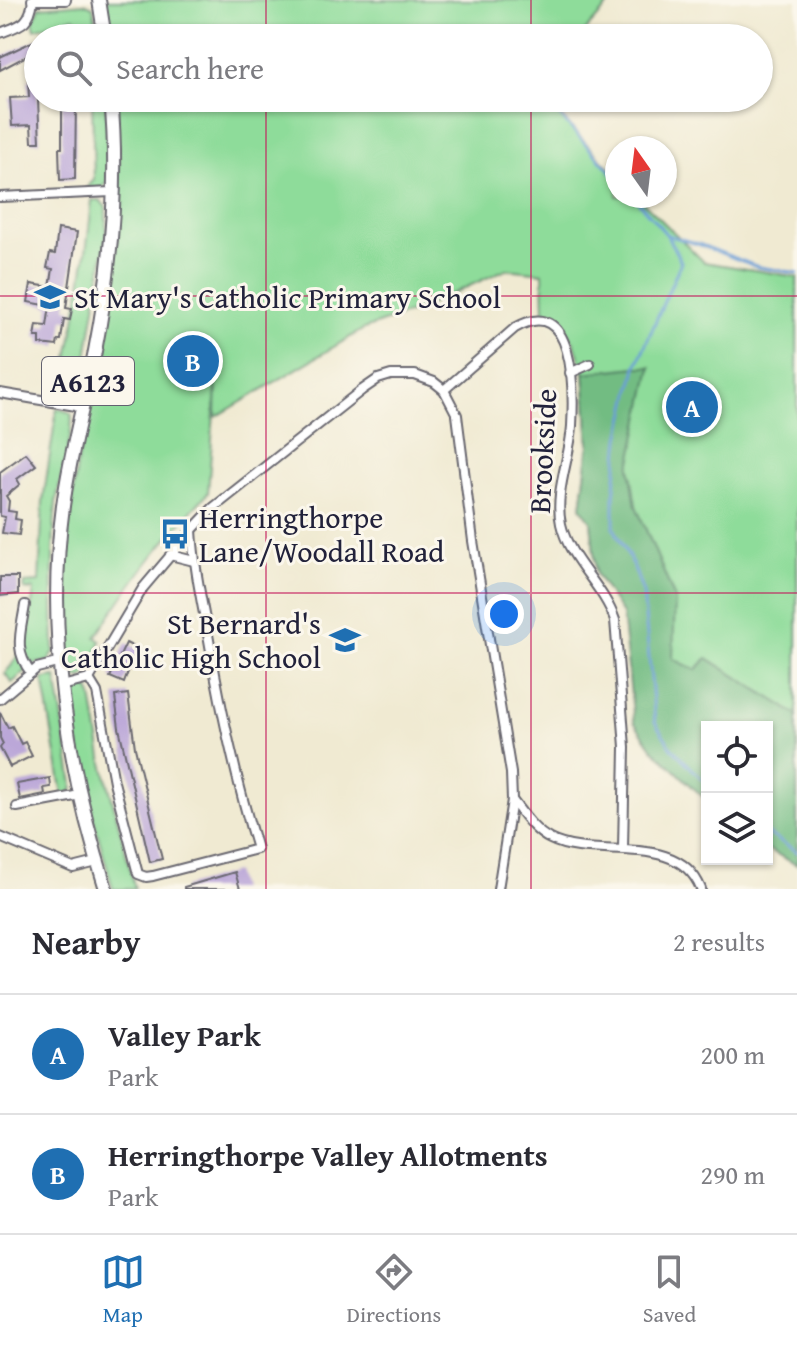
<!DOCTYPE html>
<style>
:root{--surface:#fff;--page:#f7f7f7;--text:#2b2b33;--muted:#7c7c81;--line:#e1e1e2;--accent:#1f6fb2}
body{margin:0;font-family:"Gentium Book Plus",serif;background:var(--page);color:var(--text)}
.controls{position:absolute;right:24px;bottom:24px;display:grid;overflow:hidden;border-radius:0px;box-shadow:0 2px 6px #0004}
.controls button{width:72px;height:72px;display:grid;place-items:center;padding:0;border:0;border-bottom:2px solid var(--line);background:var(--surface);color:var(--text);font:40px sans-serif}
.compass{position:absolute;left:605px;top:136px;width:72px;height:72px;border-radius:50%;background:var(--surface);box-shadow:0 2px 6px #0004;rotate:346deg}
.you{position:absolute;left:504px;top:614px;width:28px;height:28px;margin:-20px;border:6px solid #fff;border-radius:50%;background:#1a73e8;box-shadow:0 0 0 12px #1a73e833}
.badge{display:grid;place-items:center;width:52px;height:52px;border-radius:50%;background:var(--accent);color:#fff;font-size:26px;font-weight:700}
.pin{position:absolute;translate:-50% -50%;border:4px solid #fff;box-shadow:0 2px 8px #0006}
.list{margin:0;padding:0;list-style:none}
h2{display:flex;justify-content:space-between;align-items:center;height:104px;margin:0;padding:0 32px;font-size:34px}
h2 small{font-size:26px;font-weight:400;color:var(--muted)}
.list li{display:grid;grid-template-columns:52px 1fr auto;gap:24px;align-items:center;box-sizing:border-box;height:120px;padding:0 32px;border-top:2px solid var(--line)}
.list b{display:block;font-size:30px;white-space:nowrap}
.list p{margin:0;font-size:26px;white-space:nowrap;color:var(--muted)}
.list em{font-size:26px;font-style:normal;color:var(--muted)}
.icon{flex:none;width:44px;height:44px;fill:none;stroke:currentColor;stroke-width:2;stroke-linecap:round;stroke-linejoin:round}
.map{position:relative;flex:none;width:797px;height:889px;overflow:hidden}
.search{position:absolute;background:var(--surface);box-shadow:0 2px 6px #0004;left:24px;right:24px;top:24px;height:88px;display:flex;align-items:center;gap:20px;box-sizing:border-box;padding:0 28px;border-radius:44px;color:var(--muted);font-size:30px}
.sheet{height:344px;background:var(--surface)}
nav{display:flex;justify-content:space-around;align-items:center;box-sizing:border-box;height:112px;border-top:2px solid var(--line);background:var(--surface);font-size:22px;color:var(--muted)}
nav a{display:grid;justify-items:center;gap:4px}
nav .on{color:var(--accent)}
.map>svg:first-child{display:block}
</style>
<div class="map">
<svg width="797" height="889" viewBox="0 0 797 889">
<rect width="100%" height="100%" fill="#fbf7ec"/>
<filter id="ink" filterUnits="userSpaceOnUse"><feTurbulence type="fractalNoise" baseFrequency=".0125" numOctaves="2"/><feDisplacementMap in="SourceGraphic" scale="16" xChannelSelector="R" yChannelSelector="G"/><feConvolveMatrix kernelMatrix="1 2 1 2 8 2 1 2 1" color-interpolation-filters="sRGB"/></filter>
<filter id="wash" filterUnits="userSpaceOnUse"><feTurbulence type="fractalNoise" baseFrequency=".006" numOctaves="4" result="noise"/><feDisplacementMap in="SourceGraphic" scale="32" xChannelSelector="R" yChannelSelector="G"/><feGaussianBlur stdDeviation="1.8" result="paint"/><feColorMatrix in="noise" values="0 0 0 0 0 0 0 0 0 0 0 0 0 0 0 0 0 1.4 0 .05"/><feComposite in="paint" operator="in"/></filter>
<g filter="url(#wash)">
<rect width="100%" height="100%" fill="#f0ead2"/>
<!-- green -->
<g fill="#8edc9a" stroke="#587f6a" stroke-width="2">
<polygon points="104,0 613,0 579,38 110,38"/>
<polygon points="84,3 93,7 99,38 85,38 83,24 74,17 35,29 33,21 40,7"/>
<polygon points="92,98 106,98 108,182 102,188 87,188 94,179"/>
<path d="M117 98H543L617 176V196H637L704 262 797 277V715L707 658 696 670 673 659 629 663 622 614 596 574 591 521 581 507 589 445 584 373 575 344 562 323 544 314 543 273 506 269 417 310 364 329 216 417 217 372 208 493C162 541 132 581 96 637L101 641 89 672 83 678 71 676 68 672 67 659 66 548 77 465 105 336 119 226Z"/>
<path d="M92 200H100L106 207V239L82 387 79 398 69 401 60 397C74 331 86 267 92 200Z"/>
<path d="M57 408 71 413C75 431 59 481 56 503 51 553 53 602 54 652L49 661 34 664 12 683 5 673C26 652 30 619 34 590L24 589 25 583 39 582 43 501Z"/>
<polygon points="56,677 73,785 72,791 63,795 43,679"/>
<polygon points="84,687 89,689 92,696 103,763 135,889 113,889 90,806 70,700 72,693"/>
</g>
<!-- forest -->
<polygon fill="#72bc82" stroke="#4a6f5e" stroke-width="2" points="636,367 651,367 630,467 636,506 675,599 673,659 696,670 707,658 797,715 797,865 767,849 767,727 707,727 707,801 653,749 634,722 622,614 596,574 591,521 581,507 589,445 584,373"/>
<g fill="none" stroke-linecap="round" stroke-linejoin="round">
<!-- stream -->
<g stroke="#6a9ed6" stroke-width="3">
<polyline points="390,35 403,38"/>
<polyline points="543,98 617,178"/>
<polyline points="633,196 667,235 681,262 636,367 620,438 614,496 614,528 633,565 643,593 655,722 672,748 707,784"/>
<polyline points="667,235 698,244 758,267 797,273"/>
<polyline points="767,833 797,852"/>
</g>
</g>
<g id="blocks">
<!-- building -->
<g fill="#bba7d8">
<polygon points="38,39 38,50 0,70 0,57"/>
<polygon points="28,80 37,80 40,142 32,142 31,125 12,126 10,98 29,97"/>
<polygon points="62,98 76,98 75,179 60,180 59,148 62,148"/>
<polygon points="58,229 77,232 66,308 72,309 70,320 64,319 61,340 58,340 57,346 40,344 40,337 35,337 37,325 47,326 50,306 28,302 31,284 50,287 53,269 47,268 50,253 55,254"/>
<polygon points="26,453 36,465 17,479 20,484 6,496 9,501 8,511 16,512 15,519 21,520 19,535 2,533 5,517 0,516 0,472"/>
<polygon points="0,577 18,577 18,594 0,596"/>
<polygon points="126,643 142,651 137,660 133,658 124,683 110,677"/>
<polygon points="128,694 135,748 162,859 150,862 119,728 115,696"/>
<polygon points="0,712 8,728 12,726 21,744 25,742 32,756 10,767 0,748 3,744 0,738"/>
<polygon points="50,778 51,787 44,788 45,794 20,799 17,784"/>
<polygon points="235,872 240,889 184,889 184,887"/>
</g>
</g>
</g>
<g filter="url(#ink)">
<use href="#blocks" fill-opacity="0" stroke="#6a6870" stroke-width="2"/>
<g fill="none" stroke-linecap="round" stroke-linejoin="round">
<!-- street casing -->
<g stroke="#6a6870" stroke-width="12">
<g id="street">
<polyline points="32,0 66,0"/>
<path d="M0 33C21 25 30 24 33 0"/>
<polyline points="0,197 112,192"/>
<polyline points="570,373 590,364"/>
<path d="M444 390 515 328C575 293 574 390 572 426 570 458 554 493 561 524 569 560 603 585 615 620L625 747 623 849"/>
<polyline points="0,393 82,407"/>
<polyline points="170,555 194,561"/>
<path d="M25 605C21 632 13 650 31 673"/>
<path d="M89 679 97 692 114 782 138 874 146 877 153 876 257 849C236 780 221 711 209 640 202 603 194 567 192 530"/>
<polyline points="62,686 89,679 143,588 192,530 213,508 362,390 378,379 391,375 415,375 434,382 444,390 457,415 473,541 511,773 512,800 498,889"/>
<polyline points="0,699 37,668 61,662"/>
<path d="M512 800C523 814 534 831 550 839 594 862 678 830 701 889"/>
<polyline points="17,807 80,795"/>
<polyline points="0,837 73,868 97,862"/>
</g>
</g>
<!-- primary casing -->
<g stroke="#6a6870" stroke-width="16">
<g id="primary">
<polyline points="99,0 105,38"/>
<path d="M106 889C67 767 46 633 63 506 70 454 84 403 95 351 111 269 119 182 111 98"/>
</g>
</g>
<!-- street -->
<use href="#street" stroke="#fff" stroke-width="8"/>
<!-- primary -->
<use href="#primary" stroke="#fff" stroke-width="12"/>
</g>
</g>
<!-- grid -->
<path fill="none" stroke="#c2185b" stroke-width="2" stroke-opacity="0.55" d="M266 0V38M531 0V38M266 98V889M531 98V889M0 296H797M0 593H797"/>
<!-- icons -->
<defs>
<g id="school-bare" transform="scale(2.4)"><path d="M0-5L7-2L0 1L-7-2ZM-4 1L0 2.5L4 1V4Q0 6-4 4Z" fill="#1f6fb2" stroke="#fbf7ec" stroke-width="2.5" paint-order="stroke"/></g>
<g id="bus-bare" transform="scale(2.4)"><path d="M-5-6H5V4H4V6H2V4H-2V6H-4V4H-5ZM-3.5-4V0h7V-4ZM-3.5 1.2v1.5H-2V1.2ZM2 1.2v1.5H3.5V1.2Z" fill="#1f6fb2" stroke="#fbf7ec" stroke-width="2.5" paint-order="stroke"/></g>
</defs>
<g fill-rule="evenodd">
<use href="#school-bare" x="50" y="297"/>
<use href="#bus-bare" x="175" y="534"/>
<use href="#school-bare" x="345" y="640"/>
</g>
<g text-anchor="middle" dominant-baseline="central" stroke-width="6" stroke-linejoin="round" paint-order="stroke">
<!-- shield labels -->
<rect fill="#fbf7ec" stroke="#636270" stroke-width="2" x="42" y="357" width="92" height="48" rx="6"/>
<g font-size="28" font-weight="bold" fill="#22223b">
<text x="88" y="381">A6123</text>
</g>
<!-- poi labels -->
<g font-size="30" fill="#22223b" stroke="#fbf7ec" text-anchor="start">
<text x="74" y="297">St Mary's Catholic Primary School</text>
<text x="199" y="517">Herringthorpe<tspan x="199" dy="34">Lane/Woodall Road</tspan></text>
<text x="321" y="623" text-anchor="end">St Bernard's<tspan x="321" dy="34">Catholic High School</tspan></text>
</g>
<!-- street labels -->
<g font-size="30" fill="#22223b" stroke="#fbf7ec">
<text transform="translate(542 451) rotate(-87)">Brookside</text>
</g>
</g>
</svg>
<div class="controls">
<button><svg class="icon" aria-label="locate" viewBox="0 0 24 24"><circle cx="12" cy="12" r="6"/><path d="M12 2v4M12 18v4M2 12h4M18 12h4"/></svg></button>
<button><svg class="icon" aria-label="layers" viewBox="0 0 24 24"><path d="M12 4l9 5-9 5-9-5zM3 14l9 5 9-5"/></svg></button>
</div>
<svg class="compass" viewBox="-18 -18 36 36"><path d="M0-13l5 13h-10z" fill="#e53935"/><path d="M0 13l5-13h-10z" fill="#7c7c81"/></svg>
<div class="you"></div>
<div class="pin badge" style="left:692px;top:407px">A</div>
<div class="pin badge" style="left:193px;top:361px">B</div>
<div class="search"><svg class="icon" aria-label="search" viewBox="0 0 24 24"><circle cx="10" cy="10" r="6"/><path d="M15 15l6 6"/></svg>Search here</div>
</div>
<section class="sheet">
<h2>Nearby<small>2 results</small></h2>
<ul class="list">
<li><span class="badge">A</span><div><b>Valley Park</b><p>Park</p></div><em>200 m</em></li>
<li><span class="badge">B</span><div><b>Herringthorpe Valley Allotments</b><p>Park</p></div><em>290 m</em></li>
</ul>
</section>
<nav>
<a class="on"><svg class="icon" aria-label="map" viewBox="0 0 24 24"><path d="M3 6l6-2 6 2 6-2v14l-6 2-6-2-6 2zM9 4v14M15 6v14"/></svg>Map</a>
<a><svg class="icon" aria-label="directions" viewBox="0 0 24 24"><path d="M12 3l9 9-9 9-9-9zM9 14v-3h6M13 9l2 2-2 2"/></svg>Directions</a>
<a><svg class="icon" aria-label="saved" viewBox="0 0 24 24"><path d="M7 4h10v16l-5-4-5 4z"/></svg>Saved</a>
</nav>
